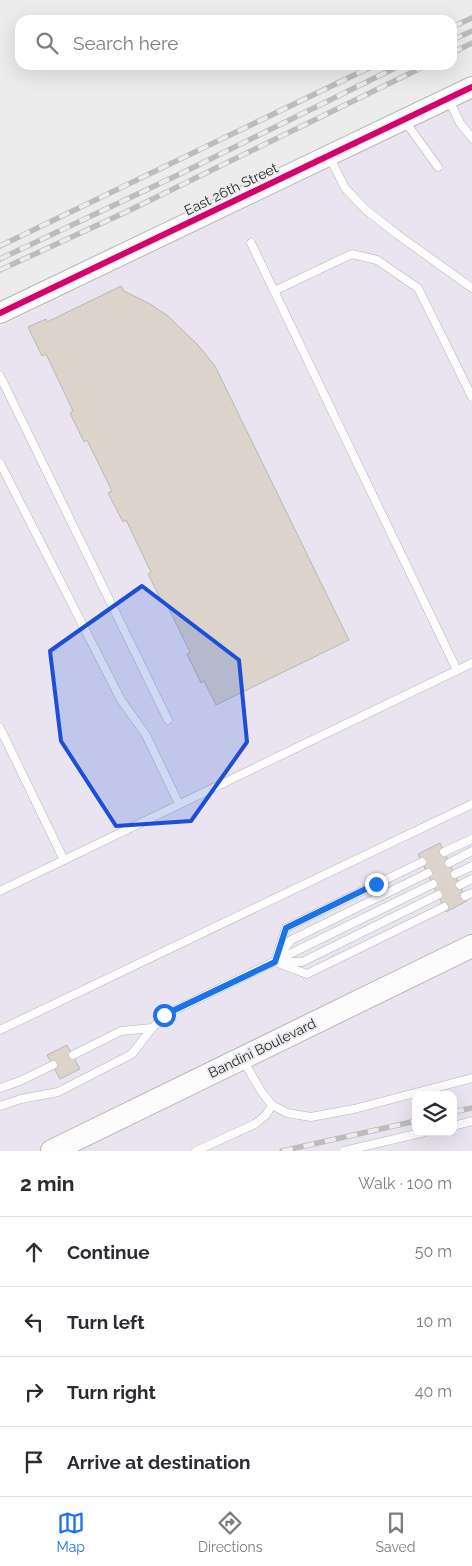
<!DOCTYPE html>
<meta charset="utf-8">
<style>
:root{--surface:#fff;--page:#f7f7f7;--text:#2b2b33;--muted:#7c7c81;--line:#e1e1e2;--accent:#1a73e8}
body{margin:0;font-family:Raleway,sans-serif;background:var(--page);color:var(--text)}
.controls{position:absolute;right:15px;bottom:15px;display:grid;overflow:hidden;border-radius:10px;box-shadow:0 5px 20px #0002}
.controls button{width:45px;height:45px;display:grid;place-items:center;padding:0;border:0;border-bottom:1px solid var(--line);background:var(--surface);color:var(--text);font:25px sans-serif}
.stop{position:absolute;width:15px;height:15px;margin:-11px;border:4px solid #1a73e8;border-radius:50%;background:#fff}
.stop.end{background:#1a73e8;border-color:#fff;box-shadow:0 1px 5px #0008}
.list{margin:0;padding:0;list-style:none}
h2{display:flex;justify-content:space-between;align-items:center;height:65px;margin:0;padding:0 20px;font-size:21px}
h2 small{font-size:16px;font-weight:400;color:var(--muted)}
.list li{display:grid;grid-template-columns:32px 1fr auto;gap:15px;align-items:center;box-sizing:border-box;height:70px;padding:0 20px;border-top:1px solid var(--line)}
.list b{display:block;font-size:19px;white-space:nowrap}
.list em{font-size:16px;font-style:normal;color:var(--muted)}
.icon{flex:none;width:28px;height:28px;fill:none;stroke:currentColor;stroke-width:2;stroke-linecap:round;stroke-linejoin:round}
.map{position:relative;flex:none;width:472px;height:1151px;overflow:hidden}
.search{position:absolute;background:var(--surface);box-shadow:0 5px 20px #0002;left:15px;right:15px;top:15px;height:55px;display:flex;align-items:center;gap:12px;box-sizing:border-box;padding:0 18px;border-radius:15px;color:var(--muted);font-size:19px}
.sheet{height:345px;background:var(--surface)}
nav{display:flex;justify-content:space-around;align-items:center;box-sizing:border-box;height:70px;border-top:1px solid var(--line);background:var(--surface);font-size:14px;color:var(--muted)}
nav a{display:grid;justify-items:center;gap:2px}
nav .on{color:var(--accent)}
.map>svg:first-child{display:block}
</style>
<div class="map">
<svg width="472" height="1151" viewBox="0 0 472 1151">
<rect width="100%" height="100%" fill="#ececec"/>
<!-- industrial -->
<path fill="#eae4f0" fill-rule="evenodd" d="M472 95V1151H0V327ZM416 1095H453V1132H416Z"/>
<!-- building -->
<g fill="#dcd3cb" stroke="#b8b8b8">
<polygon points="121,286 124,291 150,304 168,316 198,345 215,366 349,640 216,705 204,681 201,683 187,654 190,652 165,601 162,602 148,574 151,572 126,520 123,522 108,493 112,491 87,440 84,442 70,413 73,411 46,354 42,356 28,327 46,319 47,322"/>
<polygon points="440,843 467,901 446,912 418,854"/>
<polygon points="67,1045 80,1069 60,1079 47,1055"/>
</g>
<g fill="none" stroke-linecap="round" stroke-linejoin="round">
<!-- service casing -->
<g stroke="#b5b6b6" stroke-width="9">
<g id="service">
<polyline points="449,100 460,123 472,138"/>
<polyline points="404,120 438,167"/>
<polyline points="329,156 345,188 366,210 398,235 472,288"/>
<polyline points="251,243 457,670"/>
<polyline points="274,291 352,254 377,260 418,288 472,397"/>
<polyline points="0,376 168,720"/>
<polyline points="0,463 121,700 146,735 179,804"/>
<polyline points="0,728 64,860"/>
<polyline points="444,852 472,839"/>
<polyline points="449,863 472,851"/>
<polyline points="455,874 472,866"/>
<polyline points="460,885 472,879"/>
<polyline points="0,891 472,663"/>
<polyline points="465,896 472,893"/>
<polyline points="279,956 291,940 428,873"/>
<polyline points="275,962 286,928 422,862"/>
<polyline points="275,962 307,974 444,907"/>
<polyline points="282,962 302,962 438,895"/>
<polyline points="0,1030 472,804"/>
<polyline points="73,1055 121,1031 152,1028"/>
<polyline points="243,1060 261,1091 272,1105 287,1113 311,1117 354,1109 472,1078"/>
<polyline points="0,1088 20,1081 53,1065"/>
<polyline points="0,1106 21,1099 58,1092 132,1054 152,1028 167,1014 433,884"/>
<polyline points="453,1126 472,1121"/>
<polyline points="196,1151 255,1124 266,1115 272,1105"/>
<polyline points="344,1151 425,1132"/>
</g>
</g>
<!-- tertiary casing -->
<g stroke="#b5b6b6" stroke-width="22">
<polyline id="tertiary" points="0,313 472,87"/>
</g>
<!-- secondary casing -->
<g stroke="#b5b6b6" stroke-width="24">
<polyline id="secondary" points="52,1151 472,946"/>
</g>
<!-- service -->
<use href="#service" stroke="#fcfcfc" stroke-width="8"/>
<!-- tertiary -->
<use href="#tertiary" stroke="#fcfcfc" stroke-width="20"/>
<!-- secondary -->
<use href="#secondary" stroke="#fcfcfc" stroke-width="22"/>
<!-- rail casing -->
<g stroke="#bcbcbc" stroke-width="5.5">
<g id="rail">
<polyline points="452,27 472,18"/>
<polyline points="452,40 472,31"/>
<polyline points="452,53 472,43"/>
<polyline points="0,246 375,65"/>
<polyline points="0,259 180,174 401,65"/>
<polyline points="0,270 126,212 427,65"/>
<polyline points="453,1112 472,1108"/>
<polyline points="282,1151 416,1121"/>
</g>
</g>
<!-- rail -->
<use href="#rail" stroke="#ebeced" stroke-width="4" stroke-dasharray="11" stroke-linecap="butt"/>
<!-- cycleway casing -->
<g stroke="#ebeced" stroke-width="9">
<polyline id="cycleway" points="0,313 472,87"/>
</g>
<!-- cycleway -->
<use href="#cycleway" stroke="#d6006c" stroke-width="6"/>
</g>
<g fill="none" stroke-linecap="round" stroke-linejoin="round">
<!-- route -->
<polyline stroke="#1a73e8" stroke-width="6" points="164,1015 275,962 286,928 376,884"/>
</g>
<!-- marked area -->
<path fill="#1d4ed8" fill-opacity="0.2" stroke="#1d4ed8" stroke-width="4" stroke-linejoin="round" d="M142 586 239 660 247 742 191 821 116 826 61 741 50 651Z"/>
<g text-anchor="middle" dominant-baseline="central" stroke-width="4" stroke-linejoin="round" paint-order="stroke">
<!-- street labels -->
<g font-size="14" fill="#2a2a2b" stroke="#ebeced">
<text transform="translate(231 189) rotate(-26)">East 26th Street</text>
<text transform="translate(262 1048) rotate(-26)">Bandini Boulevard</text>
</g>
</g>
</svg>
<div class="controls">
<button><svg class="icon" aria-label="layers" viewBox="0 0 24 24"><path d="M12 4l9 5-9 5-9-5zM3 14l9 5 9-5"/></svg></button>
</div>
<div class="stop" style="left:164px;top:1015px"></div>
<div class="stop end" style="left:376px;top:884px"></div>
<div class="search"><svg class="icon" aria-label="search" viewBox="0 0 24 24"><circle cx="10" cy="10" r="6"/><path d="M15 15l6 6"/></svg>Search here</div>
</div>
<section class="sheet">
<h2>2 min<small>Walk · 100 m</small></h2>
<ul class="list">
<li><svg class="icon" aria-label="ahead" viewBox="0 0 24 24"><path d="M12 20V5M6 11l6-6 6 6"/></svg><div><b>Continue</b></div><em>50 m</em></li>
<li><svg class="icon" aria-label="left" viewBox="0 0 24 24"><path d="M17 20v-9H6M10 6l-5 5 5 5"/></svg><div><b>Turn left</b></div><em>10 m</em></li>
<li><svg class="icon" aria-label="right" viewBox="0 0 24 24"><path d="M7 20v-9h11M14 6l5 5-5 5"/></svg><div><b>Turn right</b></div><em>40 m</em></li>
<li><svg class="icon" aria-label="arrive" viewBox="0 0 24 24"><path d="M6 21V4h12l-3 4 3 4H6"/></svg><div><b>Arrive at destination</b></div></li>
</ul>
</section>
<nav>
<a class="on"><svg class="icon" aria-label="map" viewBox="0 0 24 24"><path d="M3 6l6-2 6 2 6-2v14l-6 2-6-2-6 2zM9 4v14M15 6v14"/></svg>Map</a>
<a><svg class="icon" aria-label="directions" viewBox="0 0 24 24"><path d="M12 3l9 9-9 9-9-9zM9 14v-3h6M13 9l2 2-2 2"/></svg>Directions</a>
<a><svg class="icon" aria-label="saved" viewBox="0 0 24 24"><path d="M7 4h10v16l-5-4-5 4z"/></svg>Saved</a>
</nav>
